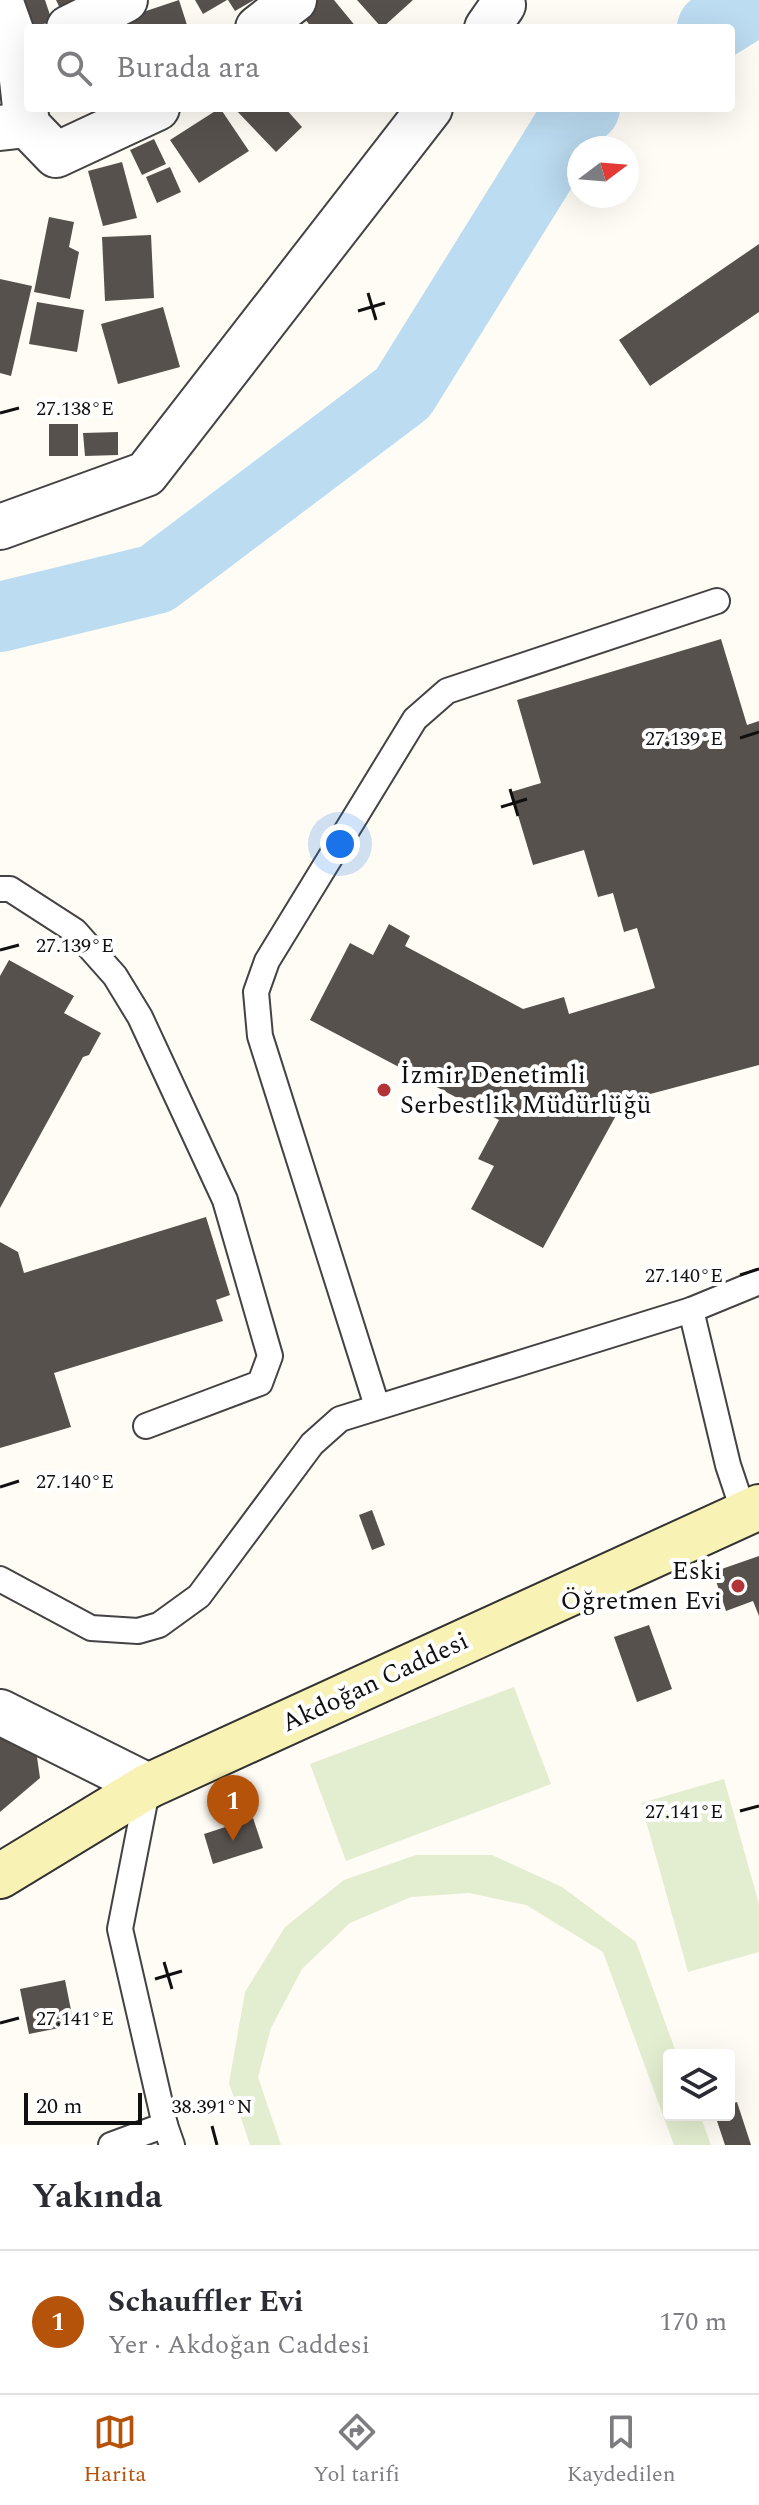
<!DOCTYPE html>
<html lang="tr">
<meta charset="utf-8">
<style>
:root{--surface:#fff;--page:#f7f7f7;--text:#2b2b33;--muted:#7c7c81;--line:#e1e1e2;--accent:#b45309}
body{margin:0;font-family:Spectral,serif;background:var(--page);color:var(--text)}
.controls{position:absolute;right:24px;bottom:24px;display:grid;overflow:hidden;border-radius:8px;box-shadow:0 8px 32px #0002}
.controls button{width:72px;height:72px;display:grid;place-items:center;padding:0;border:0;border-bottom:2px solid var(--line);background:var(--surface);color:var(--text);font:40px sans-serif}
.compass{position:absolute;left:567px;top:136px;width:72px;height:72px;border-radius:50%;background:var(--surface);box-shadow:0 8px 32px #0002;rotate:74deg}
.scale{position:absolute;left:24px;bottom:20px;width:118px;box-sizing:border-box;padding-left:8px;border:4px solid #101010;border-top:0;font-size:22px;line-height:28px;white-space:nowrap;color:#101010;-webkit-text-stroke:6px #fff;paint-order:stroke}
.you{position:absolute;left:340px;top:844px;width:28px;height:28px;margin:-20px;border:6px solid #fff;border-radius:50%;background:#1a73e8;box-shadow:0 0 0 12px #1a73e833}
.badge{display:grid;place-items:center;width:52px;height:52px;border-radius:50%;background:var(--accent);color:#fff;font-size:26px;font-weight:700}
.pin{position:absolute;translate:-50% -66px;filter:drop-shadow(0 2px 4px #0008)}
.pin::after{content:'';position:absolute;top:42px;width:28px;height:24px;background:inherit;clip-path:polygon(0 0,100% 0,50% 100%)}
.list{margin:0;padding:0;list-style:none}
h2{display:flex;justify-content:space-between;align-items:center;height:104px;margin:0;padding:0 32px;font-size:34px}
h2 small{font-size:26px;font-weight:400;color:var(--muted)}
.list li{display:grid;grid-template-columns:52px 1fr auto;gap:24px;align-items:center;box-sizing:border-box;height:144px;padding:0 32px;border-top:2px solid var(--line)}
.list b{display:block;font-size:30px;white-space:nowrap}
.list p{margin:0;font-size:26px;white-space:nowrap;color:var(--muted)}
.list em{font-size:26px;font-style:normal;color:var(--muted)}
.icon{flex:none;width:44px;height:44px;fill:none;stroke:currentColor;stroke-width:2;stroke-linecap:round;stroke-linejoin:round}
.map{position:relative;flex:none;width:759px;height:2145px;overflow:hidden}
.search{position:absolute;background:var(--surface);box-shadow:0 8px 32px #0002;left:24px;right:24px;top:24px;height:88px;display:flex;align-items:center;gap:20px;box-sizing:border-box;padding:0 28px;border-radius:8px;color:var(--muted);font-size:30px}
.sheet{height:248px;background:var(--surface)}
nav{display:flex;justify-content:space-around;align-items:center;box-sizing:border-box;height:112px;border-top:2px solid var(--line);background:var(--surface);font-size:22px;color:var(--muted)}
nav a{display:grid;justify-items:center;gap:4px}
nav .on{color:var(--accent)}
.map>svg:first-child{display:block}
</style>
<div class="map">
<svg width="759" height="2145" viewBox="0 0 759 2145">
<rect width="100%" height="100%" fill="#fefcf4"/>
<!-- pitch -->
<g fill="#e3eed0">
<polygon points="514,1687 551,1784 346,1861 310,1764"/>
<polygon points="724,1779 759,1904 759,1952 688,1972 641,1803"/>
<polygon points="416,1855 492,1855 562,1887 636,1942 677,2055 669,2055 669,2115 700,2115 711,2145 674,2145 603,1952 526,1905 469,1893 411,1897 350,1923 302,1969 271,2028 258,2077 281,2145 250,2145 229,2083 245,1992 285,1927 344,1880"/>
</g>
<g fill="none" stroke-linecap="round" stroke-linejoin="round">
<!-- river -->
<g stroke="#bcdcf1" stroke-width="70">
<polyline points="712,28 757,0"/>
<polyline points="0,617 156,579 403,393 577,113 585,108"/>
</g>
</g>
<!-- building -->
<g fill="#57514d">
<polygon points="19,0 45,0 52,21 32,28"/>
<polygon points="56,0 95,0 64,17"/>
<polygon points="179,0 188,28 128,28 125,18"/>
<polygon points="195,0 227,0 203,14"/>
<polygon points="228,0 254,0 235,11"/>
<polygon points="311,0 334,0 357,28 312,28 298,10"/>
<polygon points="357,0 413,0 382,28"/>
<polygon points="220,108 249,151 199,183 170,140"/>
<polygon points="234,108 285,108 302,127 276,152"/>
<polygon points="154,139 166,164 142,175 130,150"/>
<polygon points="122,162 137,218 103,226 88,171"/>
<polygon points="170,167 181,192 157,203 146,177"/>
<polygon points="49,217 74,222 69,247 79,252 70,299 34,292"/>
<polygon points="151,235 154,298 105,301 102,237"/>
<polygon points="759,244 759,312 650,386 619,340"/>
<polygon points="0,279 32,286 11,376 0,373"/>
<polygon points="37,302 84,310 77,352 29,344"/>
<polygon points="163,307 180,367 118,384 101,324"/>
<rect x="49" y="424" width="29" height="32"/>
<polygon points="118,432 118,455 85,456 83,433"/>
<polygon points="721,639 747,725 759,721 759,1065 624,1101 543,1248 471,1209 494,1166 478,1159 499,1120 310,1020 350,943 373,955 389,924 410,936 405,946 523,1009 564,997 569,1014 655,988 637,928 624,932 613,893 598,897 584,850 533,865 511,792 541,783 517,700"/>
<polygon points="9,960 74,996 64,1013 101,1033 89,1055 83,1057 0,1208 0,976"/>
<polygon points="206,1217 230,1295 216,1300 223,1321 54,1373 71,1427 0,1448 0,1242 18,1252 24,1273"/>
<polygon points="372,1510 385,1545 372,1550 359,1515"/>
<polygon points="759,1556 759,1616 753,1601 726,1611 713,1572"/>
<polygon points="649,1625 672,1689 637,1702 614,1637"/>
<polygon points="0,1723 35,1743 40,1778 0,1812"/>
<polygon points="253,1818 263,1848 213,1864 204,1834"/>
<polygon points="65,1980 74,2025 29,2034 20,1989"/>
<polygon points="737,2102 751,2145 725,2145 715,2115 729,2115 729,2105"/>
</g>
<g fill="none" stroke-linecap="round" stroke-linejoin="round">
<!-- service casing -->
<g stroke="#434343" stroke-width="28">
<g id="service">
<polyline points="0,889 10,889 75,931 115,976 140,1017 225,1200 270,1356 260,1383 146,1426"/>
<polyline points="691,1310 728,1465 744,1513"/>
<polyline points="377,1406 260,1036 256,992 267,961 415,719 447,691 717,601"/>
<polyline points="0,1579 91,1628 138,1631 159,1625 199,1596 312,1444 340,1419 691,1310 759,1282"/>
<polyline points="148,1786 120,1929 165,2125"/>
<polyline points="111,2145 165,2125 172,2145"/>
</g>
</g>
<!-- minor casing -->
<g stroke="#434343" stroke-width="48">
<g id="minor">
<polyline points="69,28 125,0"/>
<polyline points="258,28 294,0"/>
<polyline points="487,28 503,5"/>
<polyline points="27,125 56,155 157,108"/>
<polyline points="0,128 27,125 19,53 0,0"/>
<polyline points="0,527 146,474 430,108"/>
<polyline points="0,1712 148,1786"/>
</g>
</g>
<!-- secondary casing -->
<g stroke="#323232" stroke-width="48">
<polyline id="secondary" points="0,1876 148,1786 759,1507"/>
</g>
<!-- service -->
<use href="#service" stroke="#fff" stroke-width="24"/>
<!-- minor -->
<use href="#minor" stroke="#fff" stroke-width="44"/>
<!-- secondary -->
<use href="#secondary" stroke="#f8f2b5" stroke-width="44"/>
</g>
<!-- ticks -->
<path fill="none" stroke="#101010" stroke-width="3" d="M368 293 376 320M358 311 385 303M0 413 19 408M740 738 759 732M510 789 518 816M501 807 527 799M0 950 19 945M740 1275 759 1269M0 1487 19 1481M740 1811 759 1806M164 1962 172 1989M155 1979 182 1971M0 2023 19 2018M212 2126 217 2145"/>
<!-- markers -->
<g fill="#b43336" stroke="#fff" stroke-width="3">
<circle cx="384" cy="1090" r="8"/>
<circle cx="738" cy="1586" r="8"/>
</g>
<g text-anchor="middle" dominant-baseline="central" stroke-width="8" stroke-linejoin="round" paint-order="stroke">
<!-- poi labels -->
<g font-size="26" fill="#101010" stroke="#fff" text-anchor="start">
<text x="400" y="1075">İzmir Denetimli<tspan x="400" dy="30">Serbestlik Müdürlüğü</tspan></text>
<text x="722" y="1571" text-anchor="end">Eski<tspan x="722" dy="30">Öğretmen Evi</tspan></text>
</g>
<!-- street labels -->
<g font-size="26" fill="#101010" stroke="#fff">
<text transform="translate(375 1682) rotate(-25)">Akdoğan Caddesi</text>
</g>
</g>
<g font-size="20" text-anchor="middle" fill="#101010" stroke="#fff" stroke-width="8" stroke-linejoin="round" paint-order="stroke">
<text x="75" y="415">27.138°E</text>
<text x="684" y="745">27.139°E</text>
<text x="75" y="952">27.139°E</text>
<text x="684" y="1282">27.140°E</text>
<text x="75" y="1488">27.140°E</text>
<text x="684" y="1818">27.141°E</text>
<text x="75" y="2025">27.141°E</text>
<text x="212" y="2113">38.391°N</text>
</g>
</svg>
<div class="controls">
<button><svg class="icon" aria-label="layers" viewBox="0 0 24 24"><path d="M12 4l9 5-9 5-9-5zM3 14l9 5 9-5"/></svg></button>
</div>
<svg class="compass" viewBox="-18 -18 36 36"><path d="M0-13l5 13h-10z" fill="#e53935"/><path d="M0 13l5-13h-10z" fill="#7c7c81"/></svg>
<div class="scale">20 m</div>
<div class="you"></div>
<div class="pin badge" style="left:233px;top:1841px">1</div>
<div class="search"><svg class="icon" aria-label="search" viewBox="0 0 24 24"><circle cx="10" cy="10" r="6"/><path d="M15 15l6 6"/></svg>Burada ara</div>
</div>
<section class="sheet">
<h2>Yakında<small></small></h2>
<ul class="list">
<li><span class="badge">1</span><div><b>Schauffler Evi</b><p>Yer · Akdoğan Caddesi</p></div><em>170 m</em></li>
</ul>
</section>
<nav>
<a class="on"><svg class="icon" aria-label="map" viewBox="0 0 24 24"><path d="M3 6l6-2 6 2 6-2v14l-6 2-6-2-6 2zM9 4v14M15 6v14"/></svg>Harita</a>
<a><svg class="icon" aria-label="directions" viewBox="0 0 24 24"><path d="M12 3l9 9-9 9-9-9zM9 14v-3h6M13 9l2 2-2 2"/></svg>Yol tarifi</a>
<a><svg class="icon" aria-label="saved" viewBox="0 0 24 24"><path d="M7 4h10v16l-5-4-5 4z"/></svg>Kaydedilen</a>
</nav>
